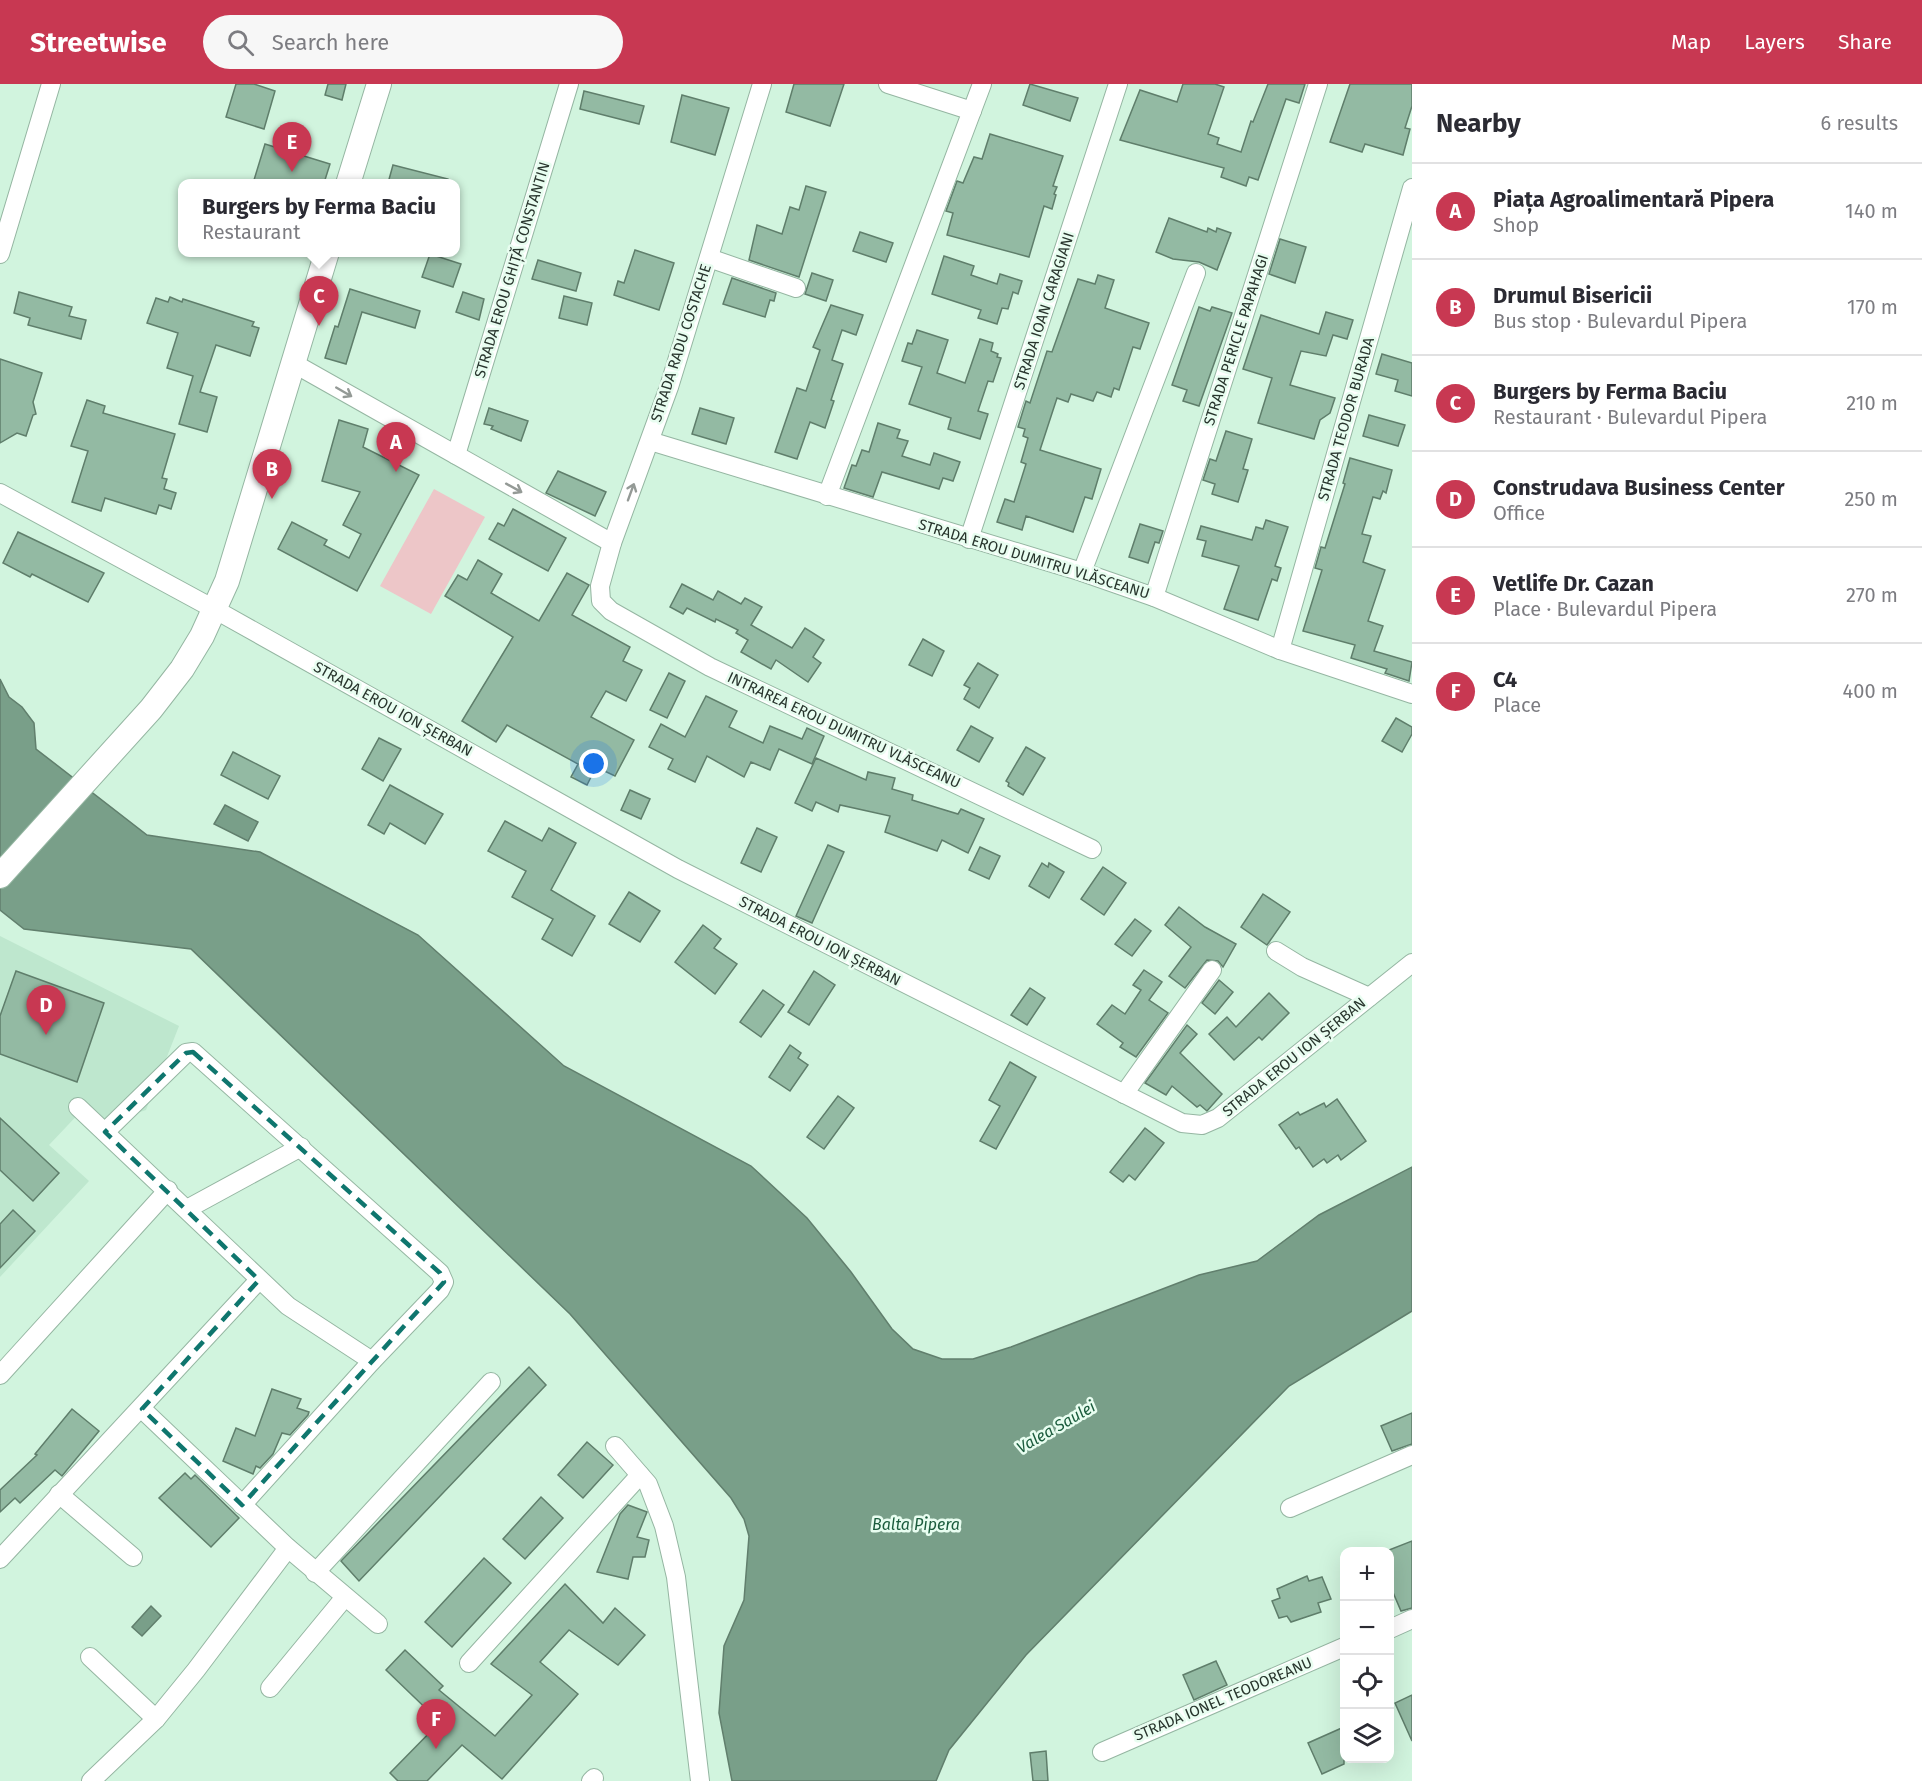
<!DOCTYPE html>
<meta charset="utf-8">
<style>
:root{--surface:#fff;--page:#f7f7f7;--text:#2b2b33;--muted:#7c7c81;--line:#e1e1e2;--accent:#c83852}
body{margin:0;font-family:"Fira Sans",sans-serif;background:var(--page);color:var(--text)}
.controls{position:absolute;right:18px;bottom:18px;display:grid;overflow:hidden;border-radius:12px;box-shadow:0 6px 24px #0002}
.controls button{width:54px;height:54px;display:grid;place-items:center;padding:0;border:0;border-bottom:2px solid var(--line);background:var(--surface);color:var(--text);font:30px sans-serif}
.you{position:absolute;left:594px;top:680px;width:21px;height:21px;margin:-15px;border:4px solid #fff;border-radius:50%;background:#1a73e8;box-shadow:0 0 0 9px #1a73e833}
.badge{display:grid;place-items:center;width:39px;height:39px;border-radius:50%;background:var(--accent);color:#fff;font-size:20px;font-weight:700}
.pin{position:absolute;translate:-50% -50px;filter:drop-shadow(0 2px 3px #0008)}
.pin::after{content:'';position:absolute;top:32px;width:21px;height:18px;background:inherit;clip-path:polygon(0 0,100% 0,50% 100%)}
.popup{position:absolute;left:178px;top:95px;width:282px;height:78px;box-sizing:border-box;display:grid;place-content:center;border-radius:12px;background:var(--surface);filter:drop-shadow(0 2px 4px #0005);font-size:20px;white-space:nowrap;color:var(--muted)}
.popup b{font-size:22px;color:var(--text)}
.popup::after{content:'';position:absolute;left:50%;top:100%;margin-left:-12px;border:12px solid transparent;border-top-color:var(--surface)}
.list{margin:0;padding:0;list-style:none}
h2{display:flex;justify-content:space-between;align-items:center;height:78px;margin:0;padding:0 24px;font-size:26px}
h2 small{font-size:20px;font-weight:400;color:var(--muted)}
.list li{display:grid;grid-template-columns:39px 1fr auto;gap:18px;align-items:center;box-sizing:border-box;height:96px;padding:0 24px;border-top:2px solid var(--line)}
.list b{display:block;font-size:22px;white-space:nowrap}
.list p{margin:0;font-size:20px;white-space:nowrap;color:var(--muted)}
.list em{font-size:20px;font-style:normal;color:var(--muted)}
.icon{flex:none;width:33px;height:33px;fill:none;stroke:currentColor;stroke-width:2;stroke-linecap:round;stroke-linejoin:round}
.map{position:relative;flex:none;width:1412px;height:1697px;overflow:hidden}
header{display:flex;align-items:center;gap:36px;box-sizing:border-box;height:84px;padding:0 30px;background:var(--accent);color:#fff}
header strong{font-size:28px}
nav{display:flex;gap:33px;margin-inline-start:auto;font-size:21px}
.search{width:420px;height:54px;background:var(--page);display:flex;align-items:center;gap:15px;box-sizing:border-box;padding:0 21px;border-radius:33px;color:var(--muted);font-size:22px}
main{display:flex}
aside{flex:1;background:var(--surface)}
.map>svg:first-child{display:block}
</style>
<header>
<strong>Streetwise</strong>
<div class="search"><svg class="icon" aria-label="search" viewBox="0 0 24 24"><circle cx="10" cy="10" r="6"/><path d="M15 15l6 6"/></svg>Search here</div>
<nav><a>Map</a><a>Layers</a><a>Share</a></nav>
</header>
<main>
<div class="map">
<svg width="1412" height="1697" viewBox="0 0 1412 1697">
<rect width="100%" height="100%" fill="#d1f4de"/>
<!-- built -->
<polygon fill="#bee7ce" points="0,852 179,942 146,1026 105,1040 85,1023 49,1061 89,1097 0,1193"/>
<!-- green -->
<polygon fill="#edc6c8" points="434,405 485,433 431,530 380,502"/>
<!-- water -->
<g fill="#799f89" stroke="#617f6d" stroke-width="1.5">
<polygon points="0,595 9,613 22,623 34,639 36,665 147,751 260,768 418,851 564,982 751,1082 807,1134 851,1188 892,1245 913,1265 942,1275 973,1275 1011,1263 1199,1191 1257,1177 1319,1131 1412,1083 1412,1227 1289,1302 1026,1571 949,1666 936,1697 732,1697 719,1629 724,1562 744,1516 749,1452 744,1435 731,1414 570,1230 191,865 24,845 0,826"/>
<polygon points="225,721 258,738 248,757 214,740"/>
<polygon points="151,1522 161,1532 142,1552 132,1543"/>
</g>
<!-- building -->
<g fill="#93baa3" stroke="#5f7e6b" stroke-width="1.5">
<polygon points="236,0 254,0 275,7 264,45 226,33"/>
<polygon points="328,0 346,0 342,16 325,11"/>
<polygon points="794,0 844,0 830,42 786,28"/>
<polygon points="1030,0 1078,14 1070,37 1023,21"/>
<polygon points="1183,0 1215,0 1224,3 1208,50 1219,54 1217,60 1241,68 1251,37 1253,38 1268,0 1305,0 1299,19 1286,15 1258,96 1249,93 1246,102 1221,93 1224,84 1120,56 1140,6 1177,18"/>
<polygon points="1350,0 1412,0 1412,22 1405,44 1410,45 1403,71 1365,60 1362,68 1330,58"/>
<polygon points="584,7 644,22 639,40 580,25"/>
<polygon points="682,11 729,24 715,71 671,58"/>
<polygon points="990,50 1063,72 1053,102 1057,103 1054,110 1056,111 1052,125 1044,122 1029,173 947,151 953,129 946,127 957,97 963,99 974,73 982,75"/>
<polygon points="265,60 330,80 324,99 266,99 254,96"/>
<polygon points="393,81 448,95 448,99 388,99"/>
<polygon points="806,102 826,108 799,193 749,176 757,141 782,150 790,123 799,126"/>
<polygon points="1169,134 1207,148 1208,144 1216,148 1217,144 1231,149 1217,186 1199,178 1173,175 1156,168"/>
<polygon points="860,148 893,159 886,178 853,167"/>
<polygon points="1280,155 1306,163 1295,199 1269,190"/>
<polygon points="635,166 674,179 659,226 614,211 618,197 624,199"/>
<polygon points="430,170 461,180 453,203 422,193"/>
<polygon points="944,172 974,182 971,191 997,200 1000,190 1022,197 1018,210 1013,208 1008,225 1002,224 997,240 978,234 981,226 932,210"/>
<polygon points="538,176 581,189 576,207 532,195"/>
<polygon points="812,189 833,196 826,217 805,210"/>
<polygon points="1098,191 1114,196 1105,224 1149,239 1140,265 1133,263 1119,306 1114,304 1111,313 1097,308 1093,317 1071,310 1068,318 1057,314 1040,366 1101,385 1092,415 1085,413 1073,448 1026,432 1022,446 997,438 1005,415 1014,418 1026,380 1021,378 1028,354 1023,352 1025,345 1018,343 1026,317 1030,319 1047,267 1052,268 1078,195 1095,200"/>
<polygon points="732,194 776,209 774,217 770,216 765,233 723,220"/>
<polygon points="350,205 420,227 415,244 362,228 346,280 325,274 335,242 338,243"/>
<polygon points="19,208 72,223 69,232 86,236 81,255 28,241 30,234 14,229"/>
<polygon points="463,208 484,215 479,236 456,228"/>
<polygon points="564,212 592,219 587,241 559,234"/>
<polygon points="170,213 182,218 183,215 254,238 252,242 259,244 250,272 216,261 200,308 217,313 207,348 179,340 193,292 167,284 178,249 147,239 156,214 168,218"/>
<polygon points="831,221 863,231 856,251 842,246 832,276 843,280 831,316 834,317 825,344 810,338 797,375 775,368 797,304 806,307 820,266 813,263"/>
<polygon points="1199,223 1210,227 1212,223 1232,229 1199,322 1183,317 1187,306 1172,301"/>
<polygon points="1326,228 1353,236 1347,255 1333,251 1326,272 1301,267 1290,301 1335,314 1330,329 1320,336 1314,355 1258,339 1272,294 1243,285 1261,231 1319,250"/>
<polygon points="917,246 948,256 937,289 965,299 980,255 993,259 991,267 998,270 997,273 1001,274 993,298 988,297 978,327 988,330 980,355 948,345 951,334 909,320 922,283 902,277 908,259 912,260"/>
<polygon points="1382,270 1412,279 1412,312 1395,307 1398,296 1376,290"/>
<polygon points="0,275 42,289 33,318 36,330 33,331 26,352 17,349 0,359"/>
<polygon points="87,316 105,322 103,329 175,350 162,394 167,395 164,405 176,409 171,425 159,421 156,430 105,414 101,427 72,418 88,367 71,362"/>
<polygon points="489,324 528,337 521,357 491,345 493,342 484,340"/>
<polygon points="700,324 734,334 726,360 692,350"/>
<polygon points="1369,331 1405,341 1398,362 1363,352"/>
<polygon points="339,336 368,345 363,363 419,391 357,507 278,465 292,438 327,456 324,461 349,474 361,450 343,441 360,408 322,397"/>
<polygon points="878,339 900,346 897,354 908,357 902,372 930,381 934,369 960,378 953,397 943,394 939,405 882,388 873,413 844,404 852,381 856,382 862,366 869,368"/>
<polygon points="1226,347 1252,355 1243,385 1248,386 1238,418 1212,410 1215,400 1203,396 1210,375 1216,377"/>
<polygon points="1350,374 1392,386 1386,409 1383,407 1380,415 1373,413 1362,450 1371,452 1363,478 1385,486 1368,537 1383,542 1374,567 1412,578 1409,597 1385,589 1387,585 1351,574 1355,561 1303,547 1322,486 1315,484 1321,463 1325,464 1345,400 1343,399"/>
<polygon points="558,387 606,408 595,432 546,409"/>
<polygon points="513,425 566,454 548,487 489,455 498,439 504,442"/>
<polygon points="1266,436 1288,443 1275,482 1281,484 1277,497 1272,495 1258,536 1224,525 1239,482 1202,472 1206,457 1197,455 1201,442 1252,456 1256,443 1263,445"/>
<polygon points="1140,440 1163,447 1159,459 1155,458 1148,479 1129,473"/>
<polygon points="18,448 104,489 88,518 32,490 30,493 3,479"/>
<polygon points="478,476 502,490 491,509 539,537 567,489 589,501 572,531 630,563 623,577 642,586 626,617 606,607 591,633 634,656 615,692 596,683 587,701 571,693 578,680 507,641 496,658 462,637 513,553 445,512 458,491 467,496"/>
<polygon points="682,500 713,516 718,507 741,520 745,514 762,523 751,541 792,564 805,544 824,556 813,573 821,579 808,598 776,576 771,585 741,568 748,556 736,549 738,546 716,535 715,538 687,524 683,530 670,523"/>
<polygon points="923,555 944,567 932,592 909,581"/>
<polygon points="978,579 998,591 979,624 964,615 970,604 964,601"/>
<polygon points="669,589 685,597 667,634 650,626"/>
<polygon points="706,612 737,627 729,643 763,659 770,642 802,655 807,644 824,652 812,680 779,665 770,686 751,678 744,693 707,672 695,698 668,685 673,675 649,663 661,640 685,653"/>
<polygon points="1396,634 1412,643 1412,650 1402,668 1382,657"/>
<polygon points="971,642 993,654 979,678 957,666"/>
<polygon points="379,654 401,665 383,697 362,685"/>
<polygon points="1026,663 1045,674 1023,711 1008,702 1009,699 1006,697"/>
<polygon points="233,668 280,692 268,715 221,691"/>
<polygon points="816,674 866,696 868,688 895,694 892,705 913,711 912,716 958,730 961,725 984,735 968,769 942,756 937,767 885,748 890,732 840,721 838,728 816,718 812,727 795,719"/>
<polygon points="390,701 443,730 425,760 390,739 384,750 368,741"/>
<polygon points="630,706 650,715 641,735 621,726"/>
<polygon points="505,737 542,757 549,744 576,759 551,806 595,832 572,872 542,855 553,835 512,813 526,787 488,767"/>
<polygon points="757,744 777,753 761,788 741,779"/>
<polygon points="828,761 844,768 812,839 796,832"/>
<polygon points="980,763 1000,772 989,795 969,786"/>
<polygon points="1042,779 1048,783 1049,779 1064,788 1049,814 1029,802"/>
<polygon points="1103,783 1126,799 1104,831 1081,815"/>
<polygon points="629,808 660,827 640,858 609,840"/>
<polygon points="1263,810 1290,828 1267,861 1241,843"/>
<polygon points="1179,823 1205,843 1236,860 1223,883 1218,877 1207,876 1185,904 1169,892 1191,863 1165,841"/>
<polygon points="1135,835 1151,847 1132,872 1115,860"/>
<polygon points="703,841 721,855 714,864 737,880 715,910 675,878"/>
<polygon points="1144,886 1162,898 1149,916 1168,929 1136,973 1120,963 1123,959 1097,940 1112,921 1125,930 1141,906 1133,901"/>
<polygon points="16,887 104,919 77,998 0,970 0,932"/>
<polygon points="814,887 835,901 809,941 788,928"/>
<polygon points="1219,896 1233,908 1215,930 1202,919"/>
<polygon points="1030,904 1045,914 1027,941 1011,931"/>
<polygon points="763,906 784,921 761,953 740,938"/>
<polygon points="1269,909 1289,929 1262,956 1259,953 1234,976 1209,950 1227,933 1236,943"/>
<polygon points="1187,941 1197,950 1180,969 1222,1010 1207,1027 1200,1021 1197,1023 1172,1002 1166,1011 1145,999"/>
<polygon points="790,961 801,969 798,974 808,981 790,1007 769,993"/>
<polygon points="1010,978 1036,993 996,1065 980,1057 1000,1022 989,1016"/>
<polygon points="838,1012 854,1024 824,1065 807,1053"/>
<polygon points="1337,1015 1366,1057 1341,1076 1338,1071 1327,1079 1324,1075 1313,1083 1299,1063 1296,1065 1279,1041 1298,1028 1300,1031 1324,1019 1326,1023"/>
<polygon points="0,1034 59,1089 33,1117 0,1086"/>
<polygon points="1145,1044 1164,1059 1135,1096 1129,1091 1123,1098 1110,1088"/>
<polygon points="13,1126 35,1147 0,1184 0,1140"/>
<polygon points="529,1283 546,1301 359,1497 341,1477"/>
<polygon points="272,1305 301,1315 297,1324 309,1328 308,1331 290,1351 282,1349 273,1370 260,1384 256,1382 253,1390 223,1377 236,1344 255,1352"/>
<polygon points="72,1325 99,1347 62,1392 55,1386 20,1419 15,1414 0,1428 0,1406 37,1371 35,1370"/>
<polygon points="1412,1329 1412,1360 1392,1367 1381,1342"/>
<polygon points="587,1358 613,1381 583,1414 558,1391"/>
<polygon points="185,1389 191,1395 195,1391 239,1434 211,1463 159,1414"/>
<polygon points="541,1413 563,1434 525,1475 503,1455"/>
<polygon points="628,1421 647,1428 637,1453 649,1456 645,1473 633,1473 628,1495 597,1488 620,1430"/>
<polygon points="1412,1457 1412,1524 1401,1527 1389,1499 1389,1466"/>
<polygon points="484,1474 511,1499 452,1563 425,1538"/>
<polygon points="1307,1492 1309,1497 1322,1493 1331,1515 1318,1519 1321,1528 1291,1538 1287,1532 1279,1534 1272,1517 1280,1514 1277,1505"/>
<polygon points="565,1500 603,1539 615,1524 645,1551 618,1581 569,1546 540,1578 578,1610 502,1695 462,1661 427,1697 398,1697 390,1689 440,1638 386,1586 405,1566 443,1602 439,1606 495,1652 532,1611 491,1580"/>
<polygon points="1216,1577 1227,1601 1194,1616 1183,1591"/>
<polygon points="1412,1611 1412,1657 1395,1619"/>
<polygon points="1344,1643 1344,1680 1322,1690 1308,1659"/>
<polygon points="1046,1667 1048,1697 1033,1697 1030,1669"/>
</g>
<g fill="none" stroke-linecap="round" stroke-linejoin="round">
<!-- minor casing -->
<g stroke="#95b6a2" stroke-width="20">
<g id="minor">
<polyline points="762,0 669,303 612,459 600,502 601,517 611,527 710,583 1092,765"/>
<polyline points="888,0 972,27"/>
<polyline points="0,170 51,0"/>
<polyline points="709,174 796,204"/>
<polyline points="293,279 612,459"/>
<polyline points="650,357 1082,488 1154,513 1280,566 1412,610"/>
<polyline points="456,371 569,0"/>
<polyline points="0,409 214,525 678,785 1182,1039 1202,1041 1218,1034 1412,879"/>
<polyline points="827,412 982,0"/>
<polyline points="969,455 1118,0"/>
<polyline points="1082,488 1196,189"/>
<polyline points="1154,513 1318,0"/>
<polyline points="1280,566 1412,104"/>
<polyline points="1276,867 1302,883 1369,913"/>
<polyline points="1124,1010 1212,886"/>
<polyline points="78,1023 288,1222 372,1277"/>
<polyline points="105,1048 186,969 193,968 440,1189 444,1198 440,1206 372,1277 242,1421"/>
<polyline points="187,1125 301,1063"/>
<polyline points="0,1291 168,1106"/>
<polyline points="142,1325 288,1464 378,1540"/>
<polyline points="615,1362 648,1400 664,1442 676,1493 700,1697"/>
<polyline points="59,1410 133,1473"/>
<polyline points="1290,1424 1412,1371"/>
<polyline points="0,1475 259,1196"/>
<polyline points="315,1489 491,1298"/>
<polyline points="1390,1545 1412,1535"/>
<polyline points="90,1573 156,1635"/>
<polyline points="469,1579 640,1391"/>
<polyline points="270,1604 345,1513"/>
<polyline points="1102,1668 1344,1563"/>
<polyline points="91,1697 156,1635 196,1586 288,1464"/>
<polyline points="591,1697 594,1694"/>
</g>
</g>
<!-- major casing -->
<g stroke="#95b6a2" stroke-width="26">
<g id="major">
<polyline points="348,100 379,0"/>
<polyline points="0,792 151,625 182,585 202,552 227,497 327,168"/>
</g>
</g>
<!-- minor -->
<use href="#minor" stroke="#fff" stroke-width="18"/>
<!-- major -->
<use href="#major" stroke="#fff" stroke-width="24"/>
</g>
<!-- one-way arrows -->
<defs><path id="oneway-shaft" d="M-6 0H5M1.5-3L5.5 0L1.5 3" fill="none" stroke-width="1.6" stroke-linecap="round" stroke-linejoin="round" transform="scale(1.5)"/></defs>
<g stroke="#949a96">
<use href="#oneway-shaft" transform="translate(344 308) rotate(30)"/>
<use href="#oneway-shaft" transform="translate(514 404) rotate(29)"/>
<use href="#oneway-shaft" transform="translate(631 408) rotate(-70)"/>
</g>
<!-- marked area -->
<path fill="none" stroke="#0f766e" stroke-width="4.5" stroke-dasharray="12 8" stroke-linejoin="round" d="M193 968 440 1189 444 1198 242 1421 142 1325 259 1196 105 1048 186 969Z"/>
<g text-anchor="middle" dominant-baseline="central" stroke-width="5" stroke-linejoin="round" paint-order="stroke">
<!-- street labels -->
<g font-size="15" fill="#28352d" stroke="#e8fdf0">
<text transform="translate(512 186) rotate(-73)">STRADA EROU GHIȚĂ CONSTANTIN</text>
<text transform="translate(1044 227) rotate(-72)">STRADA IOAN CARAGIANI</text>
<text transform="translate(1236 256) rotate(-72)">STRADA PERICLE PAPAHAGI</text>
<text transform="translate(681 259) rotate(-72)">STRADA RADU COSTACHE</text>
<text transform="translate(1346 335) rotate(-74)">STRADA TEODOR BURADA</text>
<text transform="translate(1034 475) rotate(17)">STRADA EROU DUMITRU VLĂSCEANU</text>
<text transform="translate(393 625) rotate(29)">STRADA EROU ION ȘERBAN</text>
<text transform="translate(844 646) rotate(25)">INTRAREA EROU DUMITRU VLĂSCEANU</text>
<text transform="translate(820 857) rotate(27)">STRADA EROU ION ȘERBAN</text>
<text transform="translate(1294 973) rotate(-39)">STRADA EROU ION ȘERBAN</text>
<text transform="translate(1223 1615) rotate(-23)">STRADA IONEL TEODOREANU</text>
</g>
<!-- water labels -->
<g font-size="16" font-style="italic" fill="#1b5c3d" stroke="#e8fdf0">
<text transform="translate(1056 1343) rotate(-30)">Valea Saulei</text>
<text x="916" y="1440">Balta Pipera</text>
</g>
</g>
</svg>
<div class="controls">
<button>+</button>
<button>−</button>
<button><svg class="icon" aria-label="locate" viewBox="0 0 24 24"><circle cx="12" cy="12" r="6"/><path d="M12 2v4M12 18v4M2 12h4M18 12h4"/></svg></button>
<button><svg class="icon" aria-label="layers" viewBox="0 0 24 24"><path d="M12 4l9 5-9 5-9-5zM3 14l9 5 9-5"/></svg></button>
</div>
<div class="you"></div>
<div class="pin badge" style="left:396px;top:388px">A</div>
<div class="pin badge" style="left:272px;top:415px">B</div>
<div class="pin badge" style="left:319px;top:242px">C</div>
<div class="popup"><b>Burgers by Ferma Baciu</b>Restaurant</div>
<div class="pin badge" style="left:46px;top:951px">D</div>
<div class="pin badge" style="left:292px;top:88px">E</div>
<div class="pin badge" style="left:436px;top:1665px">F</div>
</div>
<aside>
<h2>Nearby<small>6 results</small></h2>
<ul class="list">
<li><span class="badge">A</span><div><b>Piața Agroalimentară Pipera</b><p>Shop</p></div><em>140 m</em></li>
<li><span class="badge">B</span><div><b>Drumul Bisericii</b><p>Bus stop · Bulevardul Pipera</p></div><em>170 m</em></li>
<li><span class="badge">C</span><div><b>Burgers by Ferma Baciu</b><p>Restaurant · Bulevardul Pipera</p></div><em>210 m</em></li>
<li><span class="badge">D</span><div><b>Construdava Business Center</b><p>Office</p></div><em>250 m</em></li>
<li><span class="badge">E</span><div><b>Vetlife Dr. Cazan</b><p>Place · Bulevardul Pipera</p></div><em>270 m</em></li>
<li><span class="badge">F</span><div><b>C4</b><p>Place</p></div><em>400 m</em></li>
</ul>
</aside>
</main>
